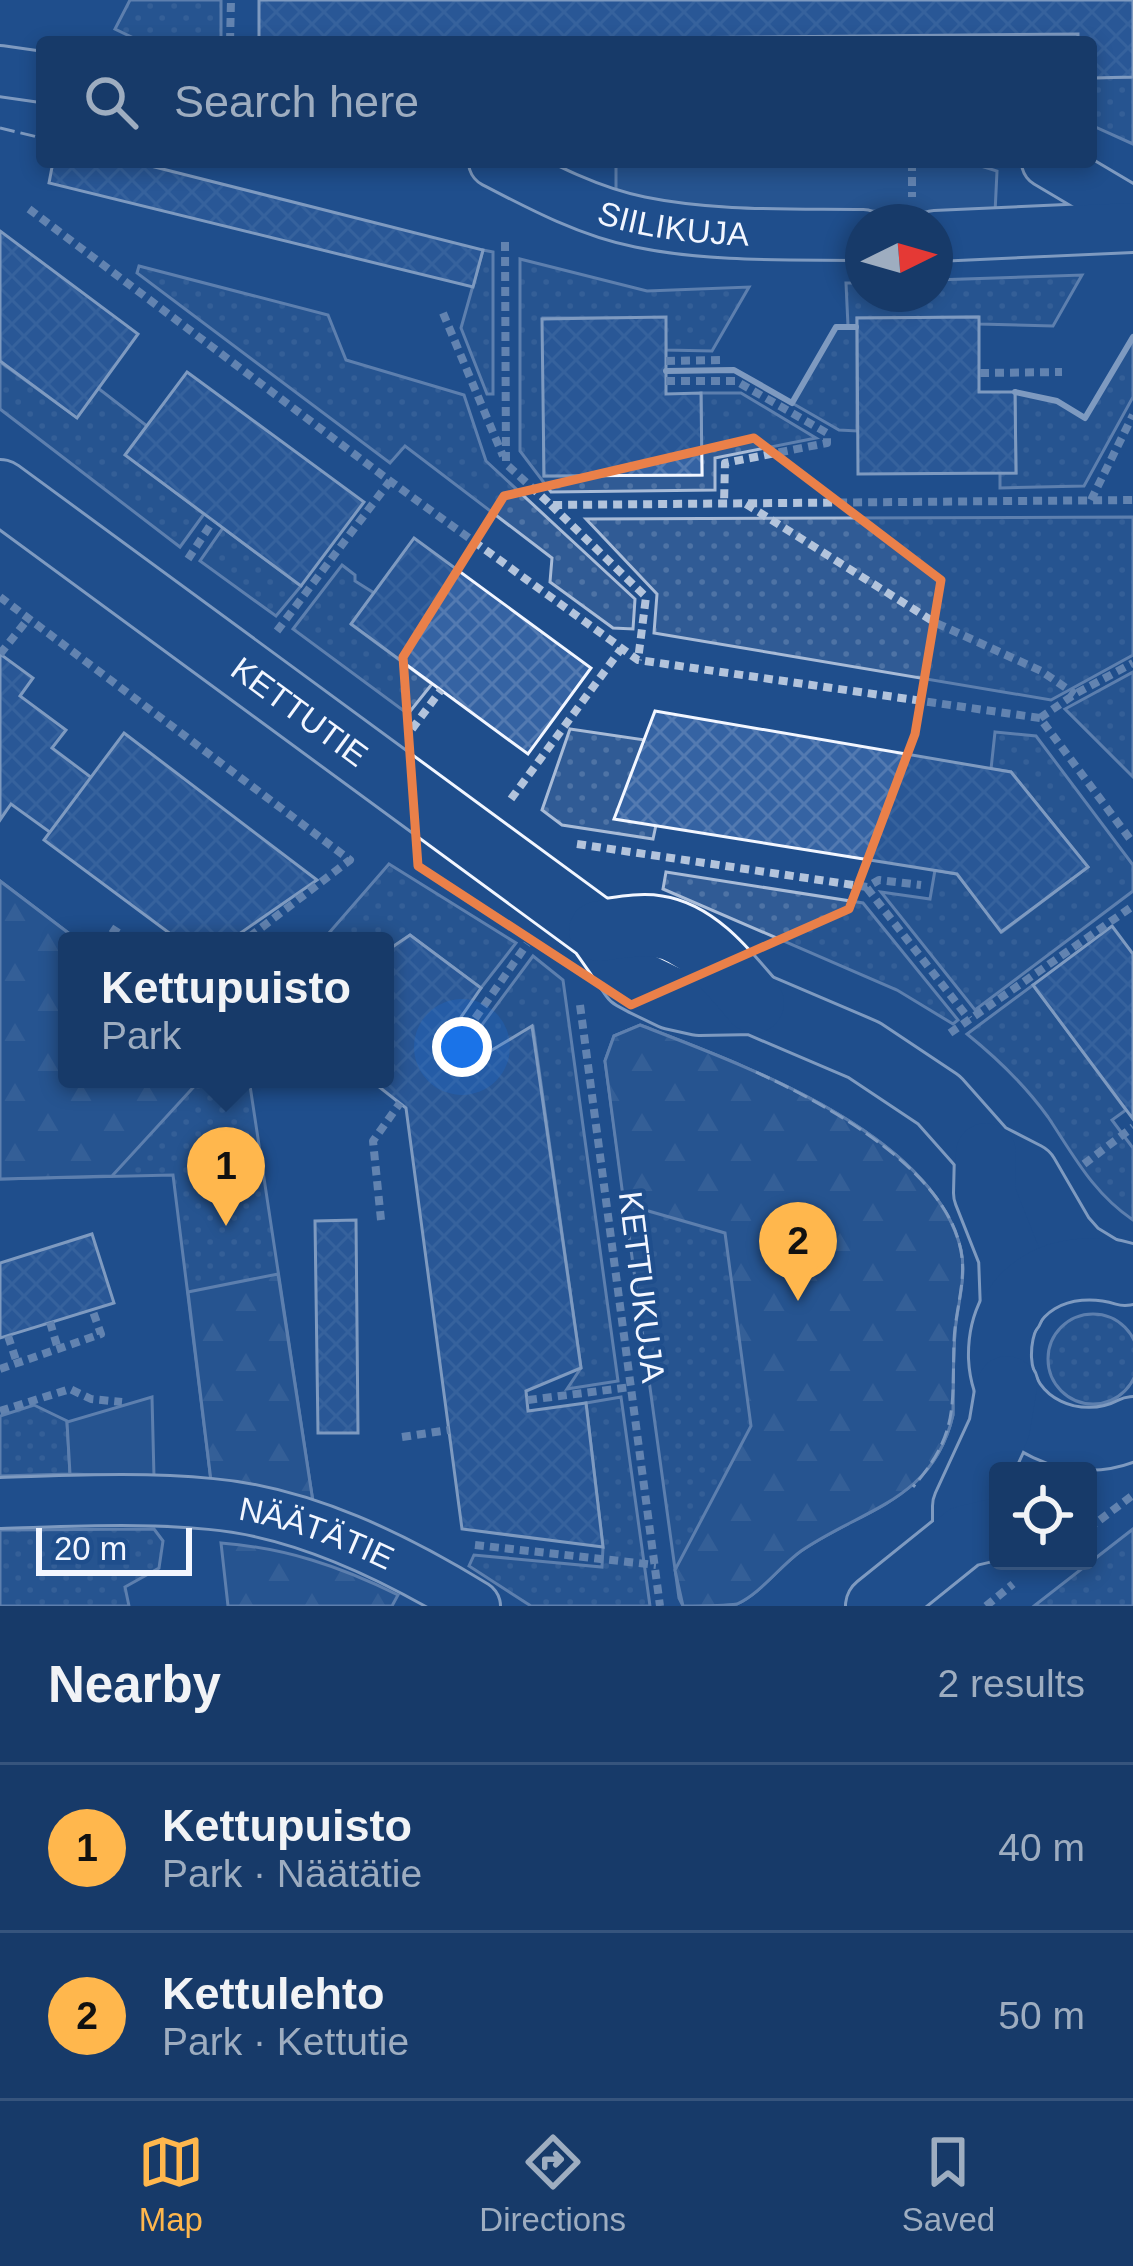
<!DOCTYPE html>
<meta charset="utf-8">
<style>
:root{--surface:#173a69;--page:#20416f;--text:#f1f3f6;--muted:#9eadc0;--line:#36547d;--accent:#ffb74d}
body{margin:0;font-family:Arial,sans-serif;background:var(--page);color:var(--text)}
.controls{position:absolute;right:36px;bottom:36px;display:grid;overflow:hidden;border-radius:12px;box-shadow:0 6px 18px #0003}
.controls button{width:108px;height:108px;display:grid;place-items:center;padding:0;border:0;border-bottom:3px solid var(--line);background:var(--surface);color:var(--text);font:60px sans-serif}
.compass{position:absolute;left:845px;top:204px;width:108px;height:108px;border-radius:50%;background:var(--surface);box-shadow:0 6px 18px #0003;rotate:85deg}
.scale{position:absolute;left:36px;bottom:30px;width:156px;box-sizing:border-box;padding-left:12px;border:6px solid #f2f6ff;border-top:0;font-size:33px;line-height:42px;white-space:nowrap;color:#f2f6ff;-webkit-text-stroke:9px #1f4e8c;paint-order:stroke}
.you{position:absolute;left:462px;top:1047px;width:42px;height:42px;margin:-30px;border:9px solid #fff;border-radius:50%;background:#1a73e8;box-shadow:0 0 0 18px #1a73e833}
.badge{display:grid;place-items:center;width:78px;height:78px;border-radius:50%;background:var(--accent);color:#111;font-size:39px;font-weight:700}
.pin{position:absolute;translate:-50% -99px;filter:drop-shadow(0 3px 6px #0008)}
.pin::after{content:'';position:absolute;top:63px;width:42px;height:36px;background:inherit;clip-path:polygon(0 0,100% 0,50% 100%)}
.popup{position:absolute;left:58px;top:932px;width:336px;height:156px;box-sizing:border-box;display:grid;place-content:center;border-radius:12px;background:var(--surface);filter:drop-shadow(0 3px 9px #0005);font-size:39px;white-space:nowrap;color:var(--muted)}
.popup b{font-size:45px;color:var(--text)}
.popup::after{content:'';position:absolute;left:50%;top:100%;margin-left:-24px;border:24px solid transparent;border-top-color:var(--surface)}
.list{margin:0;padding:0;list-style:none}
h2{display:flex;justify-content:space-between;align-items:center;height:156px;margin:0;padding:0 48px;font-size:51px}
h2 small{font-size:39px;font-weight:400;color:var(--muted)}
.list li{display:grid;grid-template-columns:78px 1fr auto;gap:36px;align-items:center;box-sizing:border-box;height:168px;padding:0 48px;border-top:3px solid var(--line)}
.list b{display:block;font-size:45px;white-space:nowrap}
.list p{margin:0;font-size:39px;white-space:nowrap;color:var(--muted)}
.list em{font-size:39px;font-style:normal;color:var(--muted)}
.icon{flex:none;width:66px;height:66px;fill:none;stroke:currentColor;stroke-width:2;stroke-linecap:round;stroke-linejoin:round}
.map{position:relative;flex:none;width:1133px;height:1606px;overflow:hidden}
.search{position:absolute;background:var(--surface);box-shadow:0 6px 18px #0003;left:36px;right:36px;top:36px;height:132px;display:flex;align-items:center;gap:30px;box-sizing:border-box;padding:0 42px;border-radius:12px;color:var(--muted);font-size:45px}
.sheet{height:492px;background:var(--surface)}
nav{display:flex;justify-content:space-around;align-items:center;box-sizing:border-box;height:168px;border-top:3px solid var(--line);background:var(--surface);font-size:33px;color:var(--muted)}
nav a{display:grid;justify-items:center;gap:6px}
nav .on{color:var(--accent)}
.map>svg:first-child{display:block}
</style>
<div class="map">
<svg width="1133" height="1606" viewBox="0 0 1133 1606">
<defs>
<pattern id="green-dots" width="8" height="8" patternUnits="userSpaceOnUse" patternTransform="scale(3)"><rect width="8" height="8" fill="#305b95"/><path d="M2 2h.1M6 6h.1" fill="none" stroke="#4e73a5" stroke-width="1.8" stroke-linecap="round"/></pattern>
<pattern id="forest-firs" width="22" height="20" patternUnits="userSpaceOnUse" patternTransform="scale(3)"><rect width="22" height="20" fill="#305b95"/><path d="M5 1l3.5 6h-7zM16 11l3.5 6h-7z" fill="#4e73a5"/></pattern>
<pattern id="building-cross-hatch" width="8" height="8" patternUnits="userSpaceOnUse" patternTransform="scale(3)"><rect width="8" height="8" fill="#3563a3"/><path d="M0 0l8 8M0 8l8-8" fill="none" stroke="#537ab1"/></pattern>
</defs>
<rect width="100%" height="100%" fill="#1f4e8c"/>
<!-- green -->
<g fill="url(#green-dots)" stroke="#a8bbd7" stroke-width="3">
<polygon points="130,0 221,0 221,42 142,42 115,29"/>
<polygon points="1133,77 1133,144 1091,125 1091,78"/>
<polygon points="483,250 493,252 493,394 487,394 461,328"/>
<polygon points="520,259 647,291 749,287 712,351 666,350 665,318 543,318 544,476 702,475 701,393 741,393 816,438 715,458 715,490 551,492 520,451"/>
<polygon points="139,266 328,315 346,360 464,395 486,461 635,599 633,629 613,628 550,582 552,558 405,446 390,463 137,273"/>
<polygon points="1082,275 1053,326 979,324 978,317 857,318 857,431 839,430 792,403 836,327 848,326 846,283 863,283 863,294 935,294 935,280"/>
<polygon points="1133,337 1133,397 1084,486 1000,488 1000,473 1016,473 1015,392 1057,401 1085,417"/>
<polygon points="0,362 76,417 98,388 147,426 126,455 204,514 180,547 0,409"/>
<polygon points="1133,517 1133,655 1051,700 654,633 657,594 586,519"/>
<polygon points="223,528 301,586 276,616 200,561"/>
<polygon points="342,565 355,575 355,581 374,593 352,625 432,684 408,714 293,629"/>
<polygon points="1133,672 1133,777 1065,709"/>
<polygon points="570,729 645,740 656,825 653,839 562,825 542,810"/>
<polygon points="995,732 1036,736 1133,865 1133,891 975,1010 881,892 930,899 935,870 957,874 1002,932 1088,867 1011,772 991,769"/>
<polygon points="389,864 516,943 481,988 410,935 385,952 385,941 322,941"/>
<polygon points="666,872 863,903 958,1020 953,1024 897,990 663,889"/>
<polygon points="0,881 79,941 67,941 67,1079 249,1079 313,1502 212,1489 173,1175 0,1179"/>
<polygon points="533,956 563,980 618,1381 567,1389 581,1368 533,1027 477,1059 464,1049"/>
<path d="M1033 985 1126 1110 1112 1120 1133 1148V1220C1093 1193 1074 1156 1048 1117 1025 1085 998 1059 967 1034Z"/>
<path d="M640 1025C740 1064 933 1132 961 1250 967 1277 956 1305 955 1332 953 1360 953 1388 953 1415 933 1501 864 1508 801 1551 780 1566 761 1593 737 1604 724 1606 698 1606 683 1606L679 1598 605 1061 614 1036Z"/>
<circle cx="1093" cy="1359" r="45"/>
<polygon points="621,1397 650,1606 531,1606 469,1566 474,1555 602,1567 603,1547 586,1403"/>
<polygon points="34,1405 67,1421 70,1474 0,1476 0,1416"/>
<polygon points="154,1529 163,1541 159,1568 125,1587 129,1606 0,1606 0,1530"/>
<polygon points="1133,1529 1133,1606 1034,1606"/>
</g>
<!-- forest -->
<g fill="url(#forest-firs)" stroke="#a8bbd7" stroke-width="3">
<polygon points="0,881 79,941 67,941 67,1079 201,1079 112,1176 0,1179"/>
<path d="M640 1025C740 1064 933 1132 961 1250 967 1277 957 1306 955 1332 953 1360 953 1388 953 1415 933 1501 864 1508 801 1551 780 1566 761 1593 737 1604 724 1606 698 1606 683 1606L675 1570 751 1426 725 1233 624 1204 605 1061 614 1036Z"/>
<polygon points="278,1274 313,1502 212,1489 188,1292"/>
<path d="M221 1543C285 1548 340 1566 398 1595L392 1606H228Z"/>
</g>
<!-- built -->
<g fill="#305b95" stroke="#a8bbd7" stroke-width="3">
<polygon points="616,162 968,162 997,171 995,213 745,209 616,199"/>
<polygon points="152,1397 154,1477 70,1474 67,1422"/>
</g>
<!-- building -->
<g fill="url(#building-cross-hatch)" stroke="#f2f6ff" stroke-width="3">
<polygon points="259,0 1133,0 1133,77 1091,78 1091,42 1078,42 1078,34 259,42"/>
<polygon points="53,162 135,162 483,250 473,287 49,183"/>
<polygon points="0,231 138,334 77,418 0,361"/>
<polygon points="666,317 666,394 701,393 702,475 544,476 542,319"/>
<polygon points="979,317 979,392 1015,392 1016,473 858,474 857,318"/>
<polygon points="187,372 364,502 301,586 125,455"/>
<polygon points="414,538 591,668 528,754 351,624"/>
<polygon points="0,654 33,678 20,696 66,730 52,748 92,778 51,833 11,804 0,820"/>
<polygon points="655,711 1011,772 1088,867 1001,932 957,874 614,819"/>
<polygon points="124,733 317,880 229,941 180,941 44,840"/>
<polygon points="1112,926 1133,954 1133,1119 1033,985"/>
<polygon points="410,935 481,988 448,1036 464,1049 477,1059 532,1026 581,1368 526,1391 528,1411 586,1403 603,1547 462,1529 406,1108 369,1079 385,1079 385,952"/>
<polygon points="356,1220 358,1433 318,1433 315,1221"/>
<polygon points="92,1234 114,1303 0,1338 0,1263"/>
</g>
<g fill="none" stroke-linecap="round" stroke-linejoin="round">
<!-- minor casing -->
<g stroke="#f2f6ff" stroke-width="54">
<g id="minor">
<polyline points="0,71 42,77"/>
<path id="s1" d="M494 162C540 186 589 212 640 222 713 237 789 234 863 235"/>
<polyline points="1047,162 1133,213"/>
<polyline points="935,236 1133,227"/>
<path id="s2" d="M0 1503C70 1501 141 1497 211 1504 304 1512 397 1558 475 1606"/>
</g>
</g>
<!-- tertiary casing -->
<g stroke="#f2f6ff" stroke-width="66">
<g id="tertiary">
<path id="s3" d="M0 491 599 931 632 978 643 984 672 998 699 1004 754 1003 864 1050 939 1100 986 1153 1027 1174 1063 1236 1078 1253 1101 1267"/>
<path d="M599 931C617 929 639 924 657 927 698 933 729 974 754 1003"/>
<polyline points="986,1153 985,1193 1010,1256 1012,1310"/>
<path d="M1125 1274C1063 1255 998 1286 1000 1358 1003 1426 1078 1457 1133 1428"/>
<polyline points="964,1536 964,1506 1000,1428 1007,1386"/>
<polyline points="877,1606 964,1536 998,1528"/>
</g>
</g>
<!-- path -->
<g stroke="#b3c4dc" stroke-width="8" stroke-dasharray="9 6" stroke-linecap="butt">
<polyline points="230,42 231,0"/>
<polyline points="912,162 912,197"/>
<polyline points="29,209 390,481 638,660 1040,718 1133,843"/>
<polyline points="505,242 506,464 551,505 1133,500"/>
<polyline points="443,313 503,456"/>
<polyline points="666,361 724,360"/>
<polyline points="980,373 1062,372"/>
<polyline points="666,381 736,381 827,433 827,443 725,463 724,504"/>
<polyline points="1091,500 1133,415"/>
<polyline points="746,504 934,622 1041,671 1075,694"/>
<polyline points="551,505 646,597 638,660"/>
<polyline points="188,559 213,521"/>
<polyline points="0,597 350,860 244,941"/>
<polyline points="277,631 390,481"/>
<polyline points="0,654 28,619"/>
<polyline points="1040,718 1075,694 1133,663"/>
<polyline points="412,729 441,690"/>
<polyline points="511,799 621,649"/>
<polyline points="577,844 867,887 879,880 921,885"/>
<polyline points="867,888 969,1019"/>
<polyline points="111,928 131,941"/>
<polyline points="580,1005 660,1606"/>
<polyline points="950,1033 1133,906"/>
<polyline points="458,1043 527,944"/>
<polyline points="1084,1164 1133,1127"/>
<polyline points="381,1220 373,1141 400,1103"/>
<polyline points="50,1322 58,1349"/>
<polyline points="8,1336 17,1363"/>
<polyline points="0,1369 101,1334 92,1309"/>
<polyline points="528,1400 631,1387"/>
<polyline points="0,1411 70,1389 91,1399 122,1402"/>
<polyline points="402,1437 449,1430"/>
<polyline points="1088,1529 1133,1495"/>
<polyline points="475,1545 656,1565"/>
<polyline points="986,1606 1013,1584"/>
</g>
<!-- minor -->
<use href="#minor" stroke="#1f4e8c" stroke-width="48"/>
<!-- tertiary -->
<use href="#tertiary" stroke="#1f4e8c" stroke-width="60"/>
<!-- fence -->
<g stroke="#f2f6ff" stroke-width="3" stroke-dasharray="15 6" stroke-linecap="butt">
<polyline points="0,128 42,138"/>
<path d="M756 1072C826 1104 953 1172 962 1258 965 1285 955 1313 954 1341 952 1407 959 1433 913 1487"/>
</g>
<!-- wall -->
<g stroke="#f2f6ff" stroke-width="6">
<polyline points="666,371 734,370 792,403 836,327 856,327"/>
<polyline points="1015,392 1057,401 1085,418 1133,337"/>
</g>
</g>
<!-- marked area -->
<path d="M0 0H1133V1606H0ZM754 438 941 580 915 734 849 909 631 1005 418 866 403 657 504 496Z" fill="#1f4e8c" fill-opacity=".55" fill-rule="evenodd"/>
<path fill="none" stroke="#ea8049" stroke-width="9" stroke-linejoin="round" d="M754 438 941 580 915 734 849 909 631 1005 418 866 403 657 504 496Z"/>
<g text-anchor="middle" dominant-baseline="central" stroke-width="9" stroke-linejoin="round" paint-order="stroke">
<!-- street labels -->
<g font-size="33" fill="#f2f6ff" stroke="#1f4e8c">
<text stroke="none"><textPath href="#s1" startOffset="192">SIILIKUJA</textPath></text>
<text stroke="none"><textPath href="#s3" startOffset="372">KETTUTIE</textPath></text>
<text transform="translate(642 1287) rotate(83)">KETTUKUJA</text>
<text stroke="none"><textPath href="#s2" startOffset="321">NÄÄTÄTIE</textPath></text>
</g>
</g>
</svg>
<div class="controls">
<button><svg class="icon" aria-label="locate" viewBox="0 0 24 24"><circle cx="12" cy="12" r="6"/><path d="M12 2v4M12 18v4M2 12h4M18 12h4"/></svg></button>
</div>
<svg class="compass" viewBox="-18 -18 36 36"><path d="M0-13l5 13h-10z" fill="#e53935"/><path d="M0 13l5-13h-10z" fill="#9eadc0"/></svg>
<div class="scale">20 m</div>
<div class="you"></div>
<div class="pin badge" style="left:226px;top:1226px">1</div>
<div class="popup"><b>Kettupuisto</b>Park</div>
<div class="pin badge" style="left:798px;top:1301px">2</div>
<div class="search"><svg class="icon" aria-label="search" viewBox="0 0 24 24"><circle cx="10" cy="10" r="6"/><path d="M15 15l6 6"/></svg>Search here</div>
</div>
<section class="sheet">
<h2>Nearby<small>2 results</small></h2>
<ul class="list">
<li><span class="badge">1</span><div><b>Kettupuisto</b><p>Park · Näätätie</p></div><em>40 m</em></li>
<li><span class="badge">2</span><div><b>Kettulehto</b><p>Park · Kettutie</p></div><em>50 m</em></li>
</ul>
</section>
<nav>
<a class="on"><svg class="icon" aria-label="map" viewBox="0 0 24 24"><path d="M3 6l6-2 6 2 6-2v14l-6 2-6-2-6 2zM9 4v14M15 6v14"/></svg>Map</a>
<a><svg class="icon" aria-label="directions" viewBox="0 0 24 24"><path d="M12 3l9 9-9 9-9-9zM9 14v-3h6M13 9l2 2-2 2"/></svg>Directions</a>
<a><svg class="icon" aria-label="saved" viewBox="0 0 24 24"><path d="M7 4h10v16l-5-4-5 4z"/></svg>Saved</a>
</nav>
